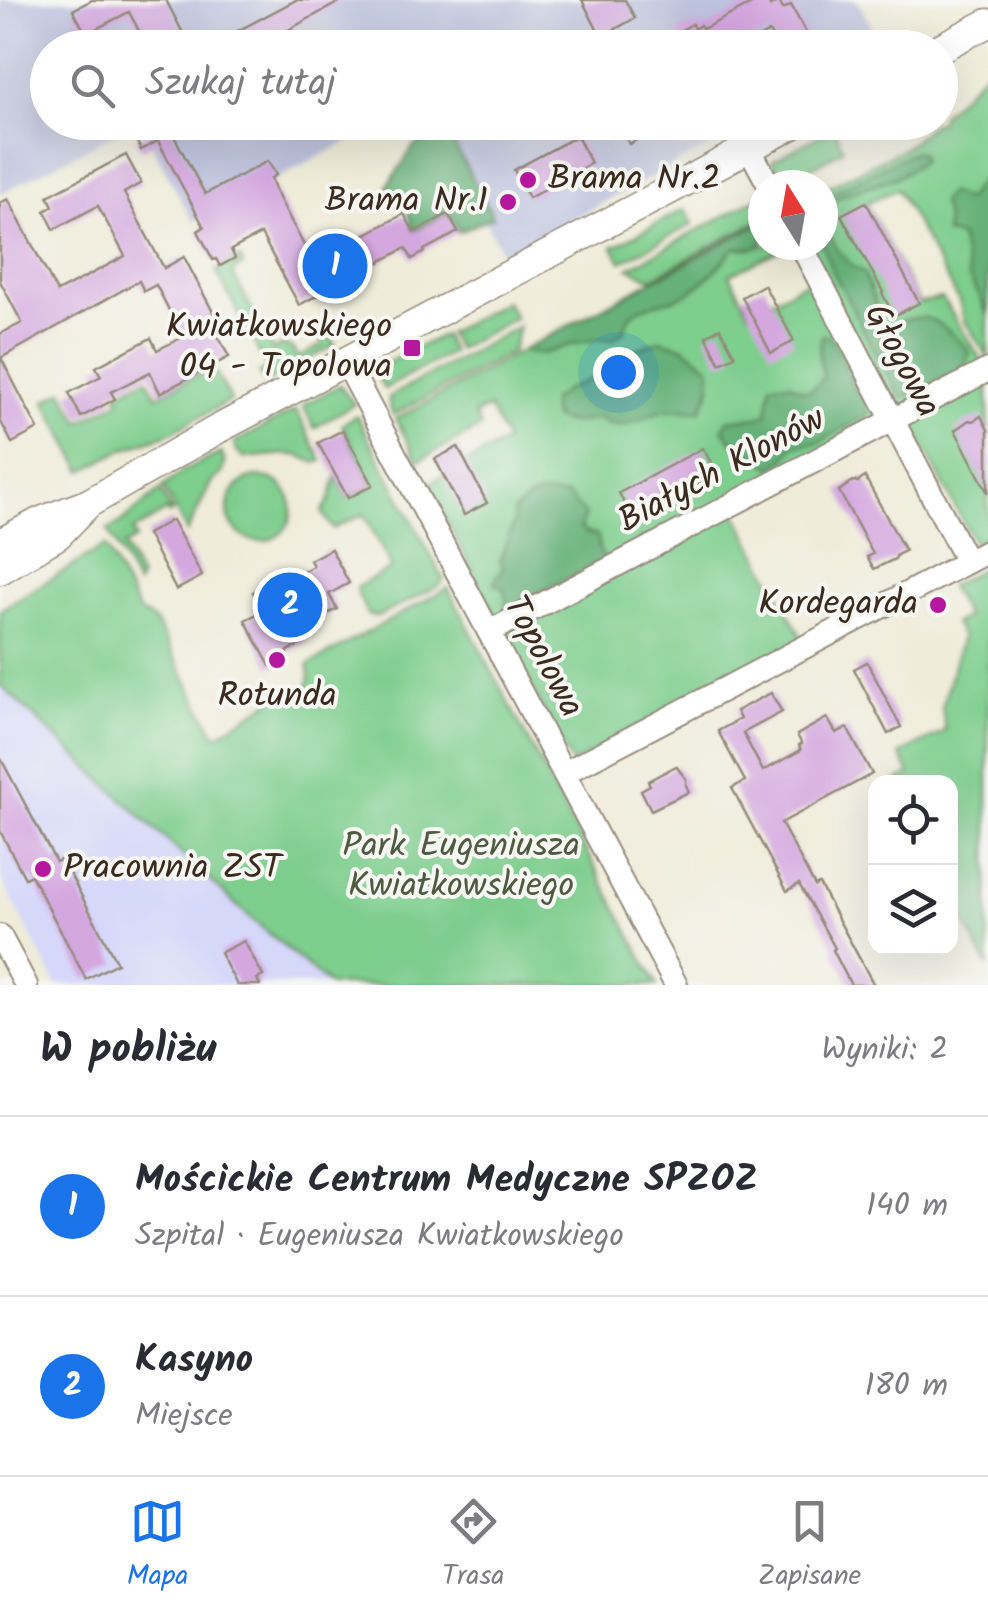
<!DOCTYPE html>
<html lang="pl">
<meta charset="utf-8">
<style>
:root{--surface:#fff;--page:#f2f2f3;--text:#2b2b33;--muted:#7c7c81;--line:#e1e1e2;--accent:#1a73e8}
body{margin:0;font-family:Kalam,sans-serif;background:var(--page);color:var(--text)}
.controls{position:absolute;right:30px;bottom:30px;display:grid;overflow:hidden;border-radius:20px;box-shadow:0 10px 40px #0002}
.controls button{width:90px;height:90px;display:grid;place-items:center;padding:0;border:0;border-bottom:2px solid var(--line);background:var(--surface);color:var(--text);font:50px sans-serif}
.compass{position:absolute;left:748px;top:170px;width:90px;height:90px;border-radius:50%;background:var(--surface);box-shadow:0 10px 40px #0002;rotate:349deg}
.you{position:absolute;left:618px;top:372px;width:35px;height:35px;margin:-25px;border:8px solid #fff;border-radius:50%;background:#1a73e8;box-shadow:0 0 0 15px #1a73e833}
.badge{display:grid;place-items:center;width:65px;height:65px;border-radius:50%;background:var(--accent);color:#fff;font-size:32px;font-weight:700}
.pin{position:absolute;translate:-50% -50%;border:5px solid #fff;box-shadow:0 2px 10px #0006}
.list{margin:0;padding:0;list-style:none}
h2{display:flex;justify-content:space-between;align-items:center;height:130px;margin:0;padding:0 40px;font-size:42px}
h2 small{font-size:32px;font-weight:400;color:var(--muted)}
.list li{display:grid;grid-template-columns:65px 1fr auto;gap:30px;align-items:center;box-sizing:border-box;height:180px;padding:0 40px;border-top:2px solid var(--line)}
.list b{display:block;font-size:38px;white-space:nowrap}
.list p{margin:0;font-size:32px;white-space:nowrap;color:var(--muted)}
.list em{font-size:32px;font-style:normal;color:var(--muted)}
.icon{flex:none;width:55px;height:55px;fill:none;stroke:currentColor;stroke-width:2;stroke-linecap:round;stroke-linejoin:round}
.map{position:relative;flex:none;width:988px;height:985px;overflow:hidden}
.search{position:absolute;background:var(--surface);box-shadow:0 10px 40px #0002;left:30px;right:30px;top:30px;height:110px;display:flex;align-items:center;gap:25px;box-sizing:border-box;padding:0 35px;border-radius:55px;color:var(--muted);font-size:38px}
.sheet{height:490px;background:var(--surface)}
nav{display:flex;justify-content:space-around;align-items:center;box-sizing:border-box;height:140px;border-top:2px solid var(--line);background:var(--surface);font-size:28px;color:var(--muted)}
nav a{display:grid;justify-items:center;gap:5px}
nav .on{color:var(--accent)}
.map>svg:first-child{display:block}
</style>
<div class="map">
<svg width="988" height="985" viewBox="0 0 988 985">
<rect width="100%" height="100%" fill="#f6f6f2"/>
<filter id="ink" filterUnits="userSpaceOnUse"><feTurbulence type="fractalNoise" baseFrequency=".01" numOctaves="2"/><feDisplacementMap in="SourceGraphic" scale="20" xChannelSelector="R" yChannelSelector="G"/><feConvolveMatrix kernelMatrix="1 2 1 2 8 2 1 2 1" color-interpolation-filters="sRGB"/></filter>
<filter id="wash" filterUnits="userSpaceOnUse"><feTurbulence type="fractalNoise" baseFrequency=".0048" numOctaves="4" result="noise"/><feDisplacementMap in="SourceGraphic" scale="40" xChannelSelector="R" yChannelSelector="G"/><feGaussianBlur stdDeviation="2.25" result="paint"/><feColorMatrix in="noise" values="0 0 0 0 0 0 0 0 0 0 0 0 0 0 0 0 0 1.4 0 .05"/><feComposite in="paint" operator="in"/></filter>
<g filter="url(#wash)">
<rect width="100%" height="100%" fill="#efecd9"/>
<!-- built -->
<polygon fill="#d6d8f9" points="0,685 247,914 329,985 57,985 0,877"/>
<!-- industrial -->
<g fill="#bec3de">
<polygon points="0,0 857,0 883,47 48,48 48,122 135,123 0,194"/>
<polygon points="140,123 384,123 193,222"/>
<polygon points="433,123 754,123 503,255"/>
</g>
<!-- green -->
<g fill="#7ece8e" stroke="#5c7c56" stroke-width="2.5">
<polygon points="988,69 988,357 964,320 959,301 897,189 866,203 919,303 942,298 985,366 897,413 807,245 823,245 823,189 906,147 933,123 940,122 941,115"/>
<polygon points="834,128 843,149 821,163 781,178 772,161"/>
<polygon points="757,198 763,209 763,218 651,278 629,268"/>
<polygon points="685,209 693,224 621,262 613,247"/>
<polygon points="763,220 763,245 791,245 730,274 749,312 810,280 885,418 499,623 428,484 506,441 489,408 475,414 481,427 418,461 396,419"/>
<polygon points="240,258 243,265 232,272 273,350 283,345 292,348 298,358 323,344 318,334 323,332 329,334 335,345 265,383 259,373 267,368 216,271"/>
<polygon points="506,301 515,318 457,349 448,333"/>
<polygon points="519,326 512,352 393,415 389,404 389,397"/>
<polygon points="443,335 452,352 384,389 378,377 383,365"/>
<polygon points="213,367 231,400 167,434 122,450 83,471 45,401 63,391 80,422 120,401 117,394 147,378 157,396"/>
<polygon points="988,383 988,536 974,543 911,423"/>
<polygon points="340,385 354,404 314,428 303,405"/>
<polygon points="296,410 322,461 315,463 301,456 287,454 245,458 238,453 233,443"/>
<polygon points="354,416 357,416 444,580 438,586 379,616 369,616 357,593 357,587 392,568 364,514 333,529 322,512 330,499 336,477 348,498 373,485 342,425"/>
<polygon points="221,453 225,462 223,472 211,483 187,532 163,487 184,470"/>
<circle cx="260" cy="509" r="32"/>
<polygon points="160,490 172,512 169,514 167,511 133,531 136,539 124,546 140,578 137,585 108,530 121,523"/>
<polygon points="734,509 804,642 572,764 502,631"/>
<path d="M105 546 139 611 155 621 216 736 280 695C300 697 315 687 308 665L448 588 657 985H329L244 912 0 685V610Z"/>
<polygon points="988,565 988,967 951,895 950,782 895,782 910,774 900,754 945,731 942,706 962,637 954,623 966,617 949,586"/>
</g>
<!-- forest -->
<g fill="#66b179" stroke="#506e4c" stroke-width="2.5">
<polygon points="435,134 453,142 493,217 459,232 448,213 414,231 408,212 387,187 414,146"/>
<polygon points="912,152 918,152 922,156 921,162 897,177 842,195 823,210 823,197"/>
<polygon points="988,180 988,319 981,298 969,278 960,237 945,234 946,220 941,202 949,192 966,200 979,182"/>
<path d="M763 222V243L754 248H734C724 262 702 285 688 293 665 306 630 299 624 331L612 340 598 339 573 344 546 353H528L524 350Z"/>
<path d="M823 236H830L836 248 851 265 864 273 877 307 875 322 885 328C920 311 933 314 959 341 969 351 963 340 969 354L964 367 916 393 901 398C881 364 862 329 845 294 835 275 823 256 823 236Z"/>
<path d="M829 335 848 371 853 388 862 395 867 406 868 415 819 442 794 446 785 459 773 467 736 446 723 429 728 420 758 417 767 413 771 384 790 383 803 390H811L824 377C820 362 817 352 822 336Z"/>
<path d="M660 340 684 347 710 367 711 389 700 411C689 411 677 408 667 410 643 413 623 437 599 418 580 421 573 427 553 418L551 400 569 388 615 369 634 350Z"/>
<polygon points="540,494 568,496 585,515 580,528 586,533 598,536 599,548 604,559 506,610 506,597 503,588 494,583 503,567 500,561 514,521 513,512 527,500"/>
</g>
<g id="blocks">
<!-- building -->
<g fill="#d4a7df">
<polygon points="92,0 166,0 187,41 174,48 148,48 129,12 86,34 73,10"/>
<polygon points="296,0 343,0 255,48 239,48 232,34"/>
<polygon points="582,0 625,0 635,18 601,37"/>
<polygon points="759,0 767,0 770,6 779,1 783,9 791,5 814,48 778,48 769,32 740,48 679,48 674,39 680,36 678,32 692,24 694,29 700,25 703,29"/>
<polygon points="618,122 670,122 629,144"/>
<polygon points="167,123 205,194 268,161 276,175 271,178 276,192 308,253 321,245 326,255 404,214 414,232 448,214 458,232 424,250 425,252 412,259 406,248 299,305 261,234 231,250 235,258 220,266 216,259 213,260 198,231 204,227 158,141 141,150 136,140"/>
<polygon points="577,136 591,163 529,198 514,170"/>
<polygon points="126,155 141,183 124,193 164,268 184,257 224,333 218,336 229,357 160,393 150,372 111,392 115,399 81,417 69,393 101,376 96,367 151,338 157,350 183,337 156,285 144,291 139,281 1,358 38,429 12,443 0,420 0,334 22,323 0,281 0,203 8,199 57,292 125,256 98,206 54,229 45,211 53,206 48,196"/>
<polygon points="866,202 919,303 894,316 882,293 883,292 841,215"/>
<polygon points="764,285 794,341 771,353 742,297"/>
<polygon points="720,328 735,356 720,363 706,336"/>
<polygon points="981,416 988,430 988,493 955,430 969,420 973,421"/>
<polygon points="343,430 373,485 348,498 318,443"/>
<polygon points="458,447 487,503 464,515 435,459"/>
<polygon points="703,448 717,474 632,519 619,493"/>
<polygon points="865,477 905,551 897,555 895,559 874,569 867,557 873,554 839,491 853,481 858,482"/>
<polygon points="172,520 202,576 176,590 147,534"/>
<polygon points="331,549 349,583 329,594 337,609 299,629 306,642 288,651 287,659 282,666 270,666 245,620 263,611 253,592 274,580 277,586 313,566 310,560"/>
<polygon points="867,662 901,727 888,734 854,669"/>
<polygon points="771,693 782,712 743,733 763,771 801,750 799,745 802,744 797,735 827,718 836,733 847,728 872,774 781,823 815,886 819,884 874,985 851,985 833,950 835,948 799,884 787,891 732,788 745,781 718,731 740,719 736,711"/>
<polygon points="0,757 56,862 62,859 117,963 86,979 31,875 25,878 0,831"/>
<polygon points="676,766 686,779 686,785 689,792 651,810 641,790 650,785 648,781"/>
<polygon points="244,941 263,976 257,979 260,985 237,985 220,953"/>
</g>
</g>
</g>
<g filter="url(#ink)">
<use href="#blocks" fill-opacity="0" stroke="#958b7c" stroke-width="2.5"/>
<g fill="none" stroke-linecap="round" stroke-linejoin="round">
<!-- minor casing -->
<g stroke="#958b7c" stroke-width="26">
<g id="minor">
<polyline points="749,148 769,185"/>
<polyline points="801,245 967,562"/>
<polyline points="346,362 676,985"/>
<polyline points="489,632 988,370"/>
<polyline points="564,773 988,551"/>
<polyline points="0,936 26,985"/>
</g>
</g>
<!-- major casing -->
<g stroke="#958b7c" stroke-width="31">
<g id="major">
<polyline points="940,48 988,23"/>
<polyline points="0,543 41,521 89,503 218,429 798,122"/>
<polyline points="0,570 58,535 85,507"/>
</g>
</g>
<!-- minor -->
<use href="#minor" stroke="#fff" stroke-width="22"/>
<!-- major -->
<use href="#major" stroke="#fff" stroke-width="28"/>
</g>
</g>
<!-- markers -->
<g fill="#b5179e" stroke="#f6f6f2" stroke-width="4">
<circle cx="528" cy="180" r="10"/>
<circle cx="508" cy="202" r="10"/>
<rect x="402" y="338" width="20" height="20" rx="5"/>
<circle cx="938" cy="605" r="10"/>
<circle cx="277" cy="660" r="10"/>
<circle cx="43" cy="869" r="10"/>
</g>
<g text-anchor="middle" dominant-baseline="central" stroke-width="8" stroke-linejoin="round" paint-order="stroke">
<!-- poi labels -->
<g font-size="35" fill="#3b2a1e" stroke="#f6f6f2" text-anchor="end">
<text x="548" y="180" text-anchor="start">Brama Nr.2</text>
<text x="488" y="202">Brama Nr.1</text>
<text x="392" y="328">Kwiatkowskiego<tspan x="392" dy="40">04 - Topolowa</tspan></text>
<text x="918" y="605">Kordegarda</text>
<text x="277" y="697" text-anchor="middle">Rotunda</text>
<text x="63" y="869" text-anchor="start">Pracownia ZST</text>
</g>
<!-- street labels -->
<g font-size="35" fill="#3b2a1e" stroke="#f6f6f2">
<text transform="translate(901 361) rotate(62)">Głogowa</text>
<text transform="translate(722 471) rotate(-28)">Białych Klonów</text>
<text transform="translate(542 657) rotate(62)">Topolowa</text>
</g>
<!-- park labels -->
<g font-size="35" fill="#4f5b40" stroke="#f6f6f2">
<text x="461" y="847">Park Eugeniusza<tspan x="461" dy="40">Kwiatkowskiego</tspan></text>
</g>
</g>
</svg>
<div class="controls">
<button><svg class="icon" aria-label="locate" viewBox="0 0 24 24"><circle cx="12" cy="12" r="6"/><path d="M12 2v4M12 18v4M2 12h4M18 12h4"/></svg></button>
<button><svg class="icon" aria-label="layers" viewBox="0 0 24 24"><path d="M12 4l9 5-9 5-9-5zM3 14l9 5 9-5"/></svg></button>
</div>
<svg class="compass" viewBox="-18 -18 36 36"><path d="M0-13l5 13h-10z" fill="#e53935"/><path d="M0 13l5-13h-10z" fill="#7c7c81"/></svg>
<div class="you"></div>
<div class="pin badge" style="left:335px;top:266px">1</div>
<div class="pin badge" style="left:290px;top:605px">2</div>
<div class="search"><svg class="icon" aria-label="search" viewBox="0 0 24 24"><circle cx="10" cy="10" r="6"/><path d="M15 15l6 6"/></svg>Szukaj tutaj</div>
</div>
<section class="sheet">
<h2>W pobliżu<small>Wyniki: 2</small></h2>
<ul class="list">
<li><span class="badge">1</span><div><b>Mościckie Centrum Medyczne SPZOZ</b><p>Szpital · Eugeniusza Kwiatkowskiego</p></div><em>140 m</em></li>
<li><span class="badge">2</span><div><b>Kasyno</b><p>Miejsce</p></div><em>180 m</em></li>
</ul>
</section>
<nav>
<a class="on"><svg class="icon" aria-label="map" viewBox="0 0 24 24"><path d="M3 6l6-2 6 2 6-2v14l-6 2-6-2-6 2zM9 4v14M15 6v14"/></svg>Mapa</a>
<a><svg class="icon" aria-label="directions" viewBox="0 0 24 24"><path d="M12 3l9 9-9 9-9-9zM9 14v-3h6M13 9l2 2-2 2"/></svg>Trasa</a>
<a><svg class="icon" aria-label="saved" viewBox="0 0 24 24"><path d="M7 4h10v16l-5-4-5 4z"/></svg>Zapisane</a>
</nav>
